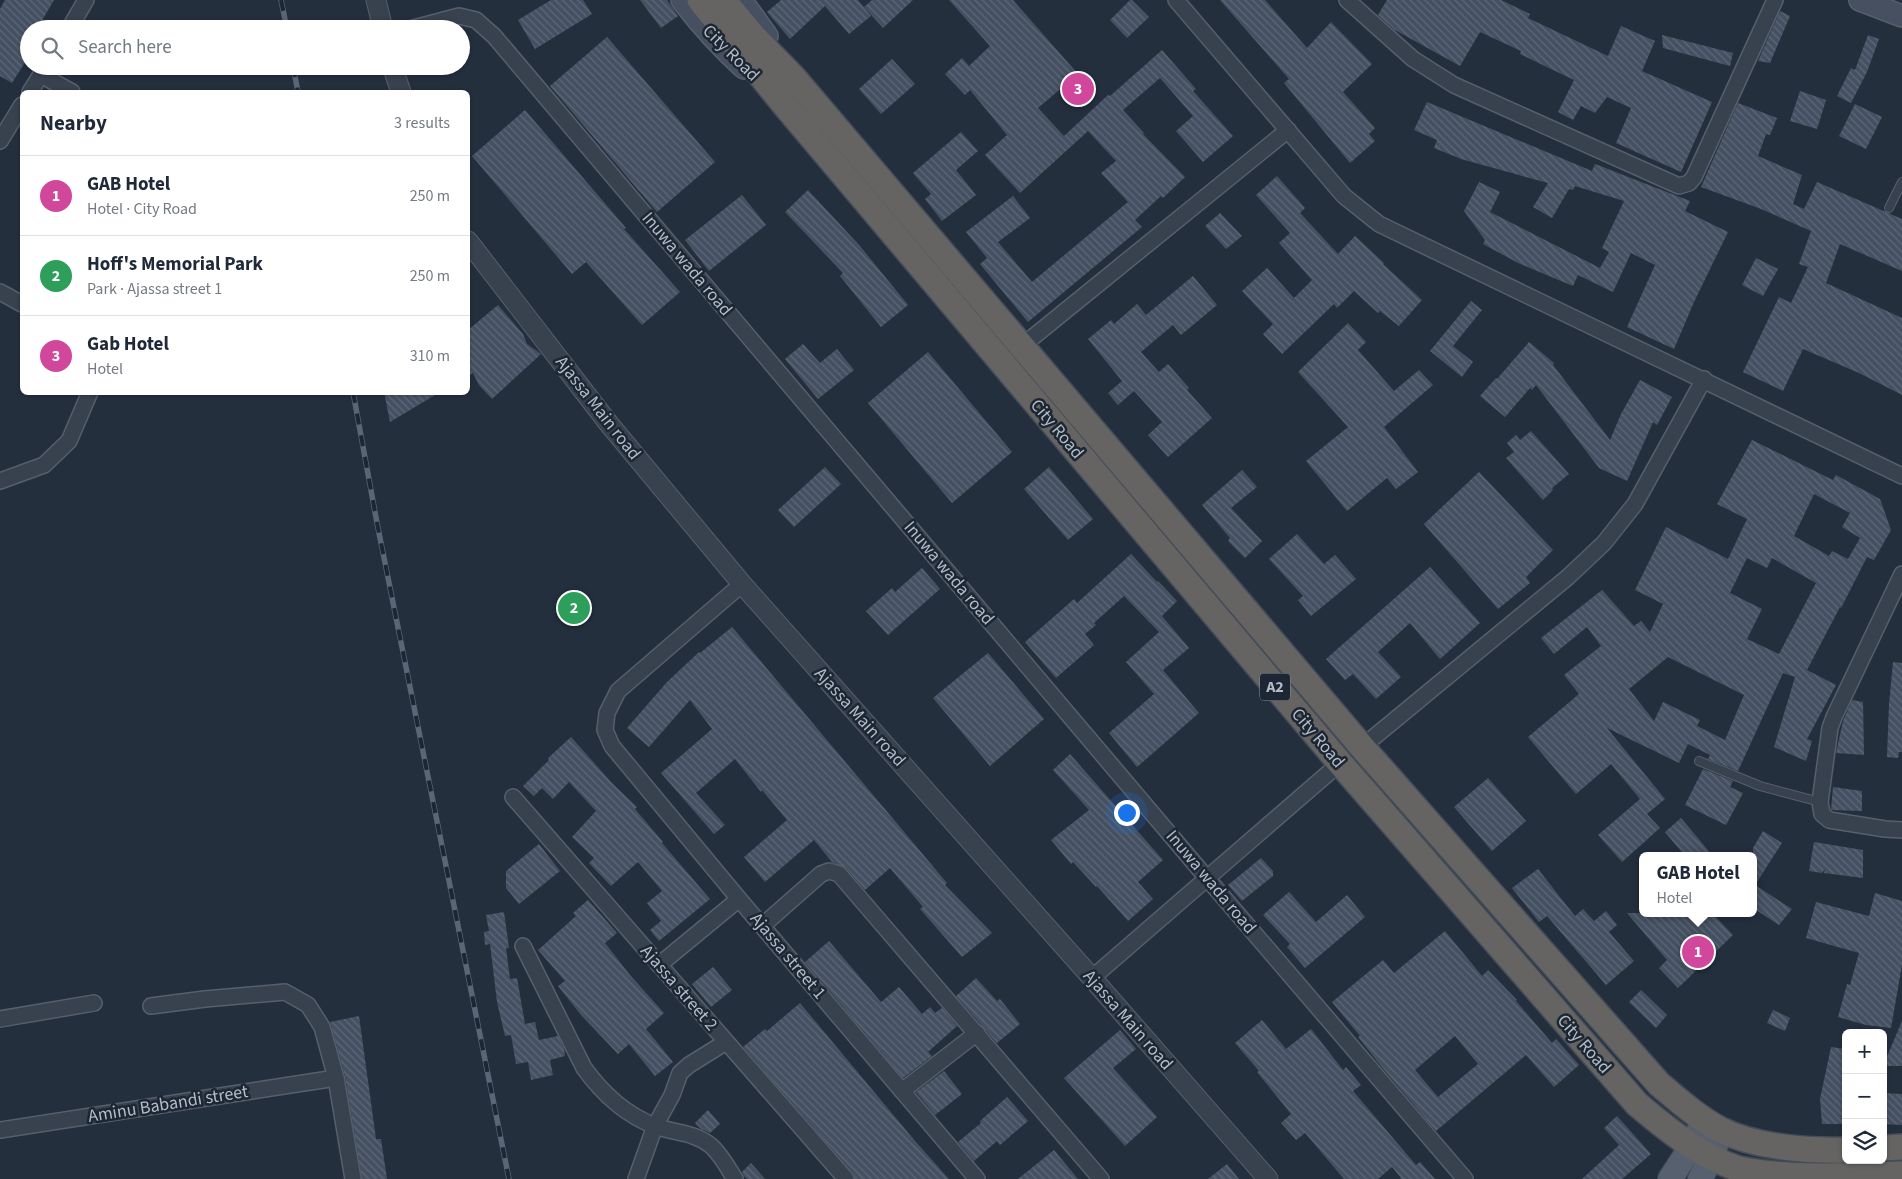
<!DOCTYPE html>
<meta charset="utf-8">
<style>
:root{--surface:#fff;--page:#f2f2f3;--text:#1f2937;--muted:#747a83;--line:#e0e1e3;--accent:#4f688e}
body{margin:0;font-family:"Source Sans 3",sans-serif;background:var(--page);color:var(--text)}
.controls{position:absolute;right:15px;bottom:15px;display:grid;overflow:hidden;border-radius:8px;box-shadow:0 1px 4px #0004}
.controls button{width:45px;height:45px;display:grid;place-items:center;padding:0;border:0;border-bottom:1px solid var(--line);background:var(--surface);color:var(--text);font:25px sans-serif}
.you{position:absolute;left:1126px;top:812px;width:18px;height:18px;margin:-12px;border:4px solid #fff;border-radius:50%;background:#1a73e8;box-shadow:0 0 0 8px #1a73e833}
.badge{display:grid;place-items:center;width:32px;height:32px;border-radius:50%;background:var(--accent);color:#fff;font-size:16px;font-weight:700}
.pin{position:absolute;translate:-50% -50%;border:2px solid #fff;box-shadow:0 1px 5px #0006}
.popup{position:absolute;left:1639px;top:852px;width:118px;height:65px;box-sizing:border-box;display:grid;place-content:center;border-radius:8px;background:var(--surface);filter:drop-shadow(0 1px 4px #0005);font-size:16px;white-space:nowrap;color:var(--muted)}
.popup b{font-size:19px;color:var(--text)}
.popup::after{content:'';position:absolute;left:50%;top:100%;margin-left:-10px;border:10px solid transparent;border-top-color:var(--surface)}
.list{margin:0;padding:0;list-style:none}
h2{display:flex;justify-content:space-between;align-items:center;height:65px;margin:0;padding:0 20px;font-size:21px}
h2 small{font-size:16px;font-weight:400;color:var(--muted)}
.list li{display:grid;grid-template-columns:32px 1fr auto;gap:15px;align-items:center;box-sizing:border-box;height:80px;padding:0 20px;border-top:1px solid var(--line)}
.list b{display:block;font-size:19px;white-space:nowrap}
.list p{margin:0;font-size:16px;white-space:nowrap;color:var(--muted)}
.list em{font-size:16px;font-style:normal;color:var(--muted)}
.icon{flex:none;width:28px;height:28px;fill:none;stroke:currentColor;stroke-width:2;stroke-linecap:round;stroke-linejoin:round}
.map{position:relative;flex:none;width:1902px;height:1179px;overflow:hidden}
.search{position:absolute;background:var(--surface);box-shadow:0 1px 4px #0004;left:20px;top:20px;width:450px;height:55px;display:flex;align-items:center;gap:12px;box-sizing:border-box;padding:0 18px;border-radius:28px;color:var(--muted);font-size:19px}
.panel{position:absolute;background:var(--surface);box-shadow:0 1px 4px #0004;left:20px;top:90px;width:450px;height:305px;border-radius:8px}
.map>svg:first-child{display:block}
</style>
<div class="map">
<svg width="1902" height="1179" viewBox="0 0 1902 1179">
<defs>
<pattern id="building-back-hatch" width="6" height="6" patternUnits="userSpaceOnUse" patternTransform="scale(1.25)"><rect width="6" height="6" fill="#455162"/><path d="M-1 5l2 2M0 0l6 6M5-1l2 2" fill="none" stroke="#5d6877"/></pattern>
</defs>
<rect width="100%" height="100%" fill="#242f3e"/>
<!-- building -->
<g fill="url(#building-back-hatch)" fill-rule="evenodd">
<polygon points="5,0 54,0 37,29 29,29 29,56 12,83 0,76 0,9"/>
<polygon points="551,0 583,0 592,14 535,49 518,20"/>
<polygon points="640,0 667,0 678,16 661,28"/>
<polygon points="781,0 858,0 871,16 849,34 825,6 790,39 767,12"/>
<polygon points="872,0 913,0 883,28 864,7"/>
<polygon points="949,0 1013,0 1078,74 1038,108 1064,136 1108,95 1110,96 1162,50 1196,89 1193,91 1233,136 1203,162 1176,131 1193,116 1160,78 1123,110 1144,133 1143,134 1185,177 1163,198 1161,196 1135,220 1142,227 1028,322 980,264 987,258 966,232 1013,196 1030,218 998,242 1032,282 1128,202 1101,173 1116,161 1088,131 1020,193 985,155 1007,135 970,90 965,95 945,74 962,58 969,66 990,46"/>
<polygon points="1130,0 1132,0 1149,17 1127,38 1110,20"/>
<polygon points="1220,0 1265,0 1307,48 1331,22 1372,64 1343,92 1375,128 1369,134 1375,141 1350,163 1284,83 1289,79"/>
<polygon points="1387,0 1501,0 1530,14 1528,18 1608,56 1621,26 1655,41 1642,71 1712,102 1681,172 1616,143 1631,108 1607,97 1595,113 1581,106 1573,120 1558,112 1574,80 1520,54 1521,51 1480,32 1460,66 1395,30 1378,15"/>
<polygon points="1780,11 1790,16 1770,63 1758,61"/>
<polygon points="1662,35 1733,53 1730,66 1663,48"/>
<polygon points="1868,35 1879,39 1867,72 1851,103 1837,96 1851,68 1855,70"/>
<polygon points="607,37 715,162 657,212 550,86"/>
<polygon points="892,59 915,84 881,114 859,89"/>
<polygon points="1800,91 1826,100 1817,129 1790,121"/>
<polygon points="1427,102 1592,171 1595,164 1690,201 1685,211 1728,232 1694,302 1674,349 1627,327 1655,265 1631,253 1613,292 1578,275 1573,286 1518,263 1483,244 1485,240 1464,211 1479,182 1500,192 1490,212 1600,268 1609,252 1602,248 1624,201 1575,186 1573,190 1569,189 1552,218 1533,207 1548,183 1461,159 1434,148 1437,140 1414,130"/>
<polygon points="1738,103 1777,118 1770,135 1766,134 1758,156 1802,175 1793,204 1804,209 1817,182 1902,219 1902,271 1840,244 1826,283 1902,318 1902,395 1859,373 1803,349 1783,391 1743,372 1779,297 1791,303 1808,267 1799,264 1811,231 1761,209 1701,187"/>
<polygon points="1855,104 1882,117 1866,149 1839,136"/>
<polygon points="525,110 626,228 624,229 680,292 642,325 586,262 572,274 472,156"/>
<polygon points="961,132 978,151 956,170 976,195 942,221 925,199 931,194 913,173"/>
<polygon points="1277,176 1305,208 1300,213 1338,254 1355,236 1384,263 1383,264 1422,300 1399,326 1380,311 1378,313 1354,291 1337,308 1334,304 1282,354 1263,334 1273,324 1242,291 1267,268 1294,298 1312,280 1279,243 1290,233 1256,195"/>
<polygon points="808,190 860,246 908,305 881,327 840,276 843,273 785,212"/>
<polygon points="742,195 766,225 709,271 685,240"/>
<polygon points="1220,213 1242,236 1226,249 1205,226"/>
<polygon points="1756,258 1778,269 1763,296 1742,285"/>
<polygon points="1193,276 1217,305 1181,335 1173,325 1141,352 1159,372 1168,364 1189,388 1187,390 1212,418 1168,457 1148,435 1162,422 1134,391 1118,405 1108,393 1122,381 1088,339 1111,320 1114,324 1137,304 1146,315"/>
<polygon points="1471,301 1482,310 1453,346 1473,362 1462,377 1430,351"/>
<polygon points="498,305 523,334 527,344 541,354 492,399 479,385 473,373 468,376 468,330"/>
<polygon points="1348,323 1366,342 1358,350 1394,391 1419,370 1433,385 1384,427 1418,472 1396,489 1387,478 1347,511 1306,461 1348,427 1298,372"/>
<polygon points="1529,342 1554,363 1553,365 1610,440 1621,414 1640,380 1672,397 1657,425 1653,422 1627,481 1599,468 1536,385 1532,390 1530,388 1505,417 1480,396 1496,378 1497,379"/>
<polygon points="803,344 820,363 837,349 854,370 818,399 785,359"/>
<polygon points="928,352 1012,452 952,503 868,403"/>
<polygon points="384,392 440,392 390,422"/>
<polygon points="1531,431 1569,474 1552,488 1553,490 1543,500 1506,458 1514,452 1507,443 1516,435 1520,440"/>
<path d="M1752 440 1833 480 1836 475 1880 499 1891 530 1874 560 1867 557 1841 608 1840 607 1807 670 1836 685 1807 739 1812 741 1806 761 1774 747 1795 677 1783 673 1738 771 1708 759 1710 755 1688 744 1679 763 1607 728 1665 799 1647 814 1660 828 1622 862 1598 835 1640 799 1611 764 1576 794 1528 737 1579 694 1564 675 1601 646 1587 627 1554 654 1541 638 1602 590 1634 626 1641 621 1650 632 1663 604 1635 590 1666 527 1728 559 1747 519 1717 504ZM1814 494 1850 513 1842 527 1860 538 1848 559 1832 551 1829 556 1794 536ZM1747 558 1767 568 1772 558 1816 583 1779 654 1747 639 1762 609 1730 593ZM1668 657 1744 695 1725 740 1697 726 1700 720 1663 702 1654 721 1629 689Z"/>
<polygon points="825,467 841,484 794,527 778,510"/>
<polygon points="1049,467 1093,519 1068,540 1024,489"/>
<polygon points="1242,470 1257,487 1231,508 1262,541 1245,558 1228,541 1230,538 1202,505"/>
<polygon points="1479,472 1553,550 1526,577 1530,583 1498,609 1424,524"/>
<polygon points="1297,534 1324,564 1335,555 1356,579 1311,616 1298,600 1303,596 1269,559"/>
<polygon points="1131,554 1157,582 1158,581 1177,601 1162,616 1189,648 1163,670 1199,713 1137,767 1109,733 1154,694 1126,662 1159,632 1124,596 1094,623 1096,625 1085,634 1094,645 1056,678 1025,642 1074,599 1077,603"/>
<polygon points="1430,567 1480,623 1440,659 1410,623 1378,652 1401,677 1376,699 1353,674 1345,680 1326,659"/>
<polygon points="922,568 940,589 888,635 866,611 892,588 895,592"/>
<polygon points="732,627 947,883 945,885 992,933 962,957 920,909 923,907 890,868 865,890 846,868 832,862 814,840 765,882 744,857 787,820 762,790 761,792 735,759 696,793 725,825 714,834 661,773 712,729 690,700 649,747 627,728 667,682 699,652 700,653"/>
<polygon points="988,653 1044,719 990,766 933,698"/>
<polygon points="1893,662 1902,663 1902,752 1899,752 1898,758 1887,757 1889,704"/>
<polygon points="1852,700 1863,702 1864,755 1836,753 1843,721"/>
<polygon points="571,737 612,783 637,807 635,809 663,842 662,843 710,899 659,941 650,930 661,921 647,903 662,891 638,862 611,886 589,863 594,858 572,837 596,811 569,782 553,799 542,788 534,796 523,786 549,760 548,758"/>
<polygon points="1070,754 1163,860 1138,882 1153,899 1128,921 1097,886 1096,887 1073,862 1071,864 1051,840 1089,810 1053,770"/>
<polygon points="1703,769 1733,781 1730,787 1743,793 1726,825 1685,805"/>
<polygon points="1488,778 1526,821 1492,851 1454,807"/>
<polygon points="1833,787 1862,791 1862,811 1831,810"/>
<polygon points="1681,818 1713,856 1685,856 1665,832"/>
<polygon points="1763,831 1782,843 1755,885 1792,909 1779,925 1753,908 1753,848"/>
<polygon points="1814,842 1863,850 1863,878 1824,873 1825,869 1822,873 1809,871"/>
<polygon points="539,844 560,871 519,904 506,888 506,871"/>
<polygon points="1261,858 1273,871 1273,876 1242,901 1228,885"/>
<polygon points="1538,869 1575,916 1583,909 1594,921 1606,911 1617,925 1609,932 1634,961 1606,985 1547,916 1539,922 1512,888"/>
<polygon points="1289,892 1316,922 1347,895 1365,917 1305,968 1287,947 1290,944 1263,915"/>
<polygon points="1875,893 1902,901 1902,965 1891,1028 1866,1025 1838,1017 1847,984 1850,985 1859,953 1806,938 1816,902 1869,916"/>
<polygon points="588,900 617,933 605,943 630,975 664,1013 646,1029 673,1062 655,1076 629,1044 618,1054 581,1015 558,986 565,981 538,950 576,916 573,913"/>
<polygon points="504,912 509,948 506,948 510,979 517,978 525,1024 535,1022 539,1040 558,1036 564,1048 565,1056 550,1060 553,1075 531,1080 528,1062 516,1064 511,1035 505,1036 497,1002 490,944 485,945 484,932 489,931 486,915"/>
<polygon points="1627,913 1712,913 1733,935 1678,988 1659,968 1667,960"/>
<path d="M1445 931 1482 976 1488 970 1517 1000 1516 1001 1552 1043 1556 1039 1579 1065 1554 1087 1526 1055 1436 1131 1381 1066 1358 1037 1360 1036 1332 1002 1383 960 1394 973ZM1455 1036 1478 1064 1438 1097 1415 1070Z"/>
<polygon points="829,941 881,1002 899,987 922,1014 930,1007 935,1013 942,1008 957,1026 928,1052 932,1056 903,1078 805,962"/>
<polygon points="713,967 732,990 711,1007 692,984"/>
<polygon points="976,978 997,1001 1000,999 1020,1024 997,1043 956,996"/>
<polygon points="1641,990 1667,1015 1656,1028 1629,1002"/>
<polygon points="800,1003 915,1141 949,1179 855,1179 853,1173 743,1047 765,1029 767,1031"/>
<polygon points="1773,1010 1790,1018 1785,1031 1767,1023"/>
<polygon points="359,1016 376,1139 381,1139 387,1179 362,1179 345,1076 330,1022"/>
<polygon points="1262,1020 1286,1049 1311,1029 1343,1070 1346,1067 1361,1085 1353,1091 1416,1165 1420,1162 1435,1179 1400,1179 1401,1178 1392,1167 1378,1179 1344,1179 1305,1133 1296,1140 1281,1123 1291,1114 1257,1072 1259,1071 1235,1043"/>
<polygon points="1902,1021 1902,1066 1883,1066"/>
<polygon points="1120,1030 1136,1049 1113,1068 1157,1117 1125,1146 1064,1078"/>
<polygon points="1831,1047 1846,1049 1846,1124 1822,1124 1820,1099"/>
<polygon points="944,1071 962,1094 935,1115 916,1092"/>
<polygon points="1883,1093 1902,1094 1902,1125 1883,1124"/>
<polygon points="1007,1097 1028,1121 1000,1145 997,1141 974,1161 958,1142 981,1123 980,1121"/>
<polygon points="708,1110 720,1124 710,1133 701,1129 695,1123"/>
<polygon points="1617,1116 1651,1154 1622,1179 1582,1179 1619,1145 1604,1128"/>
<polygon points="1054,1150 1078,1179 1018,1179"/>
<polygon points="751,1163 765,1179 747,1179 743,1175 742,1172"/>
<polygon points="1227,1164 1239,1179 1208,1179"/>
</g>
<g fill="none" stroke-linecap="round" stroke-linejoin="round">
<!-- service casing -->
<g stroke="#565f6c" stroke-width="10">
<g id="service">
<polyline points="1889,208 1902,182"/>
<polyline points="1699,761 1760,786 1820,802"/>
</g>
</g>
<!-- minor casing -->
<g stroke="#565f6c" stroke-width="18">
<g id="minor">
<polyline points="1176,0 1344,196 1379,224 1902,476"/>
<polyline points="1347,0 1413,59 1454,85 1679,186 1689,183 1694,177 1775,0"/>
<polyline points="69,29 86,0"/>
<polyline points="410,29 459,16 476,20 494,36 1206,877 1465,1179"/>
<polyline points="41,75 72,92"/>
<polyline points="30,92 45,68"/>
<polyline points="0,141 22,105"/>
<polyline points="0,292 22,304"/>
<polyline points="1022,346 1288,130"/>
<polyline points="0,481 44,465 69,441 90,392"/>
<polyline points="1902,574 1834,717 1830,728 1820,802 1822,814 1829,820 1885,829 1902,830"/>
<polyline points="742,584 618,691 607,713 605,730 612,746 739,899 977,1179"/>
<polyline points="1362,747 1568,577 1604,543 1635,504 1704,379"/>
<polyline points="513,797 846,1179"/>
<polyline points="762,926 821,874 829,871 839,874 1101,1179"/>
<path d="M523 946 584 1068C602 1093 626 1115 655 1126 673 1133 694 1132 710 1145 720 1153 728 1168 735 1179"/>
<polyline points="659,965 739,899"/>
<polyline points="1092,978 1340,763"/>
<polyline points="151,1006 205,999 285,992 308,1005 322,1027 336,1078 353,1179"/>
<polyline points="0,1019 94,1003"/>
<polyline points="902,1091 977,1033"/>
<polyline points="0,1130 336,1078"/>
<polyline points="636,1179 655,1126 672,1095 680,1073 689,1065 726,1042"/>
</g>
</g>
<!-- tertiary casing -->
<g stroke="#565f6c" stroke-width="21">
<g id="tertiary">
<polyline points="376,0 383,29"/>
<polyline points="392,66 401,92"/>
<polyline points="468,241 609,424 742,584 1092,978 1268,1179"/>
</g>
</g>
<!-- secondary casing -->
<g stroke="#565f6c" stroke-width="24">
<g id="secondary">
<path d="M682 0C701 25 721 47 744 68"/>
<polyline points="741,0 767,36"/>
<polyline points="1860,0 1902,16"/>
</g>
</g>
<!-- primary casing -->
<g stroke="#414a57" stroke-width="26">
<g id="primary">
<polyline points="1670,1179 1691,1147 1704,1120"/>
<polyline points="1700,1179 1712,1157 1721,1130"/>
</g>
</g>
<!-- trunk casing -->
<g stroke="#434c59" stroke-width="28">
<g id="trunk">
<path d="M700 0 783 103 1340 763 1637 1104C1669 1131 1700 1156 1739 1169 1785 1179 1853 1176 1902 1174"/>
<path d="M723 0 753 36 794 78 1362 747 1659 1084C1678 1100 1698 1118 1721 1130 1755 1147 1807 1151 1846 1150"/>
<polyline points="1883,1148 1902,1147"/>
</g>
</g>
<!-- service -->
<use href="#service" stroke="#38414e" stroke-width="8"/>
<!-- minor -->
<use href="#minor" stroke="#38414e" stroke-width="15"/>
<!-- tertiary -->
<use href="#tertiary" stroke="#38414e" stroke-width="19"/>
<!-- secondary -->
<use href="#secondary" stroke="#465061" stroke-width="21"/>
<!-- primary -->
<use href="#primary" stroke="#56606e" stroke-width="24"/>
<!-- trunk -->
<use href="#trunk" stroke="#656462" stroke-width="25"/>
<!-- rail casing -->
<g stroke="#5a6575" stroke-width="5.5">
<g id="rail">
<polyline points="281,0 287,29"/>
<polyline points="293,66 298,92"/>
<polyline points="353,392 377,523 509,1179"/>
</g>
</g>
<!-- rail -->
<use href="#rail" stroke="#1d2633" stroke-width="4" stroke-dasharray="11" stroke-linecap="butt"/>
</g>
<g text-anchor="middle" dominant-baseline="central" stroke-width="5" stroke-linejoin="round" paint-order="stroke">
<!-- shield labels -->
<rect fill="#1d2633" stroke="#878f9c" stroke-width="1" x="1260" y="673.5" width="30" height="27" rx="4"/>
<g font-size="16" font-weight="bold" fill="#b4bcc9">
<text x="1275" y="687">A2</text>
</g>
<!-- street labels -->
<g font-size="18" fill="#b4bcc9" stroke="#1d2633">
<text transform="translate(731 53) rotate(45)">City Road</text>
<text transform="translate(687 264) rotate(50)">Inuwa wada road</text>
<text transform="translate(598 408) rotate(52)">Ajassa Main road</text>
<text transform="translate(1057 429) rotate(50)">City Road</text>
<text transform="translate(949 573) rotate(50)">Inuwa wada road</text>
<text transform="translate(860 717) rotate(48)">Ajassa Main road</text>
<text transform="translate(1318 738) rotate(50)">City Road</text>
<text transform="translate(1211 882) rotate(50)">Inuwa wada road</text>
<text transform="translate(788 956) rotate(50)">Ajassa street 1</text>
<text transform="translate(679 988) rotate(49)">Ajassa street 2</text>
<text transform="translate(1128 1020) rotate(49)">Ajassa Main road</text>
<text transform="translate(1584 1044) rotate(49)">City Road</text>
<text transform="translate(168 1104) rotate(-9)">Aminu Babandi street</text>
</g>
</g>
</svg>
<div class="controls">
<button>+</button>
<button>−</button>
<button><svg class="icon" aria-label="layers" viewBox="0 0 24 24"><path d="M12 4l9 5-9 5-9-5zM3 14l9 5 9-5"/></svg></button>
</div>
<div class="you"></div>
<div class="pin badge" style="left:1698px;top:952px;background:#d1479c">1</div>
<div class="popup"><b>GAB Hotel</b>Hotel</div>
<div class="pin badge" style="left:574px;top:608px;background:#2e9e5b">2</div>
<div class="pin badge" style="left:1078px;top:89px;background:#d1479c">3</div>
<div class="search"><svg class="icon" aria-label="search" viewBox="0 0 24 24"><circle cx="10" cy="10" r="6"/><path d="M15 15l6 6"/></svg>Search here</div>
<section class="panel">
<h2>Nearby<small>3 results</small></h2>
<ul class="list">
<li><span class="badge" style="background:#d1479c">1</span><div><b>GAB Hotel</b><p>Hotel · City Road</p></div><em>250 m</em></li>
<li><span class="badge" style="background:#2e9e5b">2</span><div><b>Hoff's Memorial Park</b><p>Park · Ajassa street 1</p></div><em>250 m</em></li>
<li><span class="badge" style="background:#d1479c">3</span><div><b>Gab Hotel</b><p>Hotel</p></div><em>310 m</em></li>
</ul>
</section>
</div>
